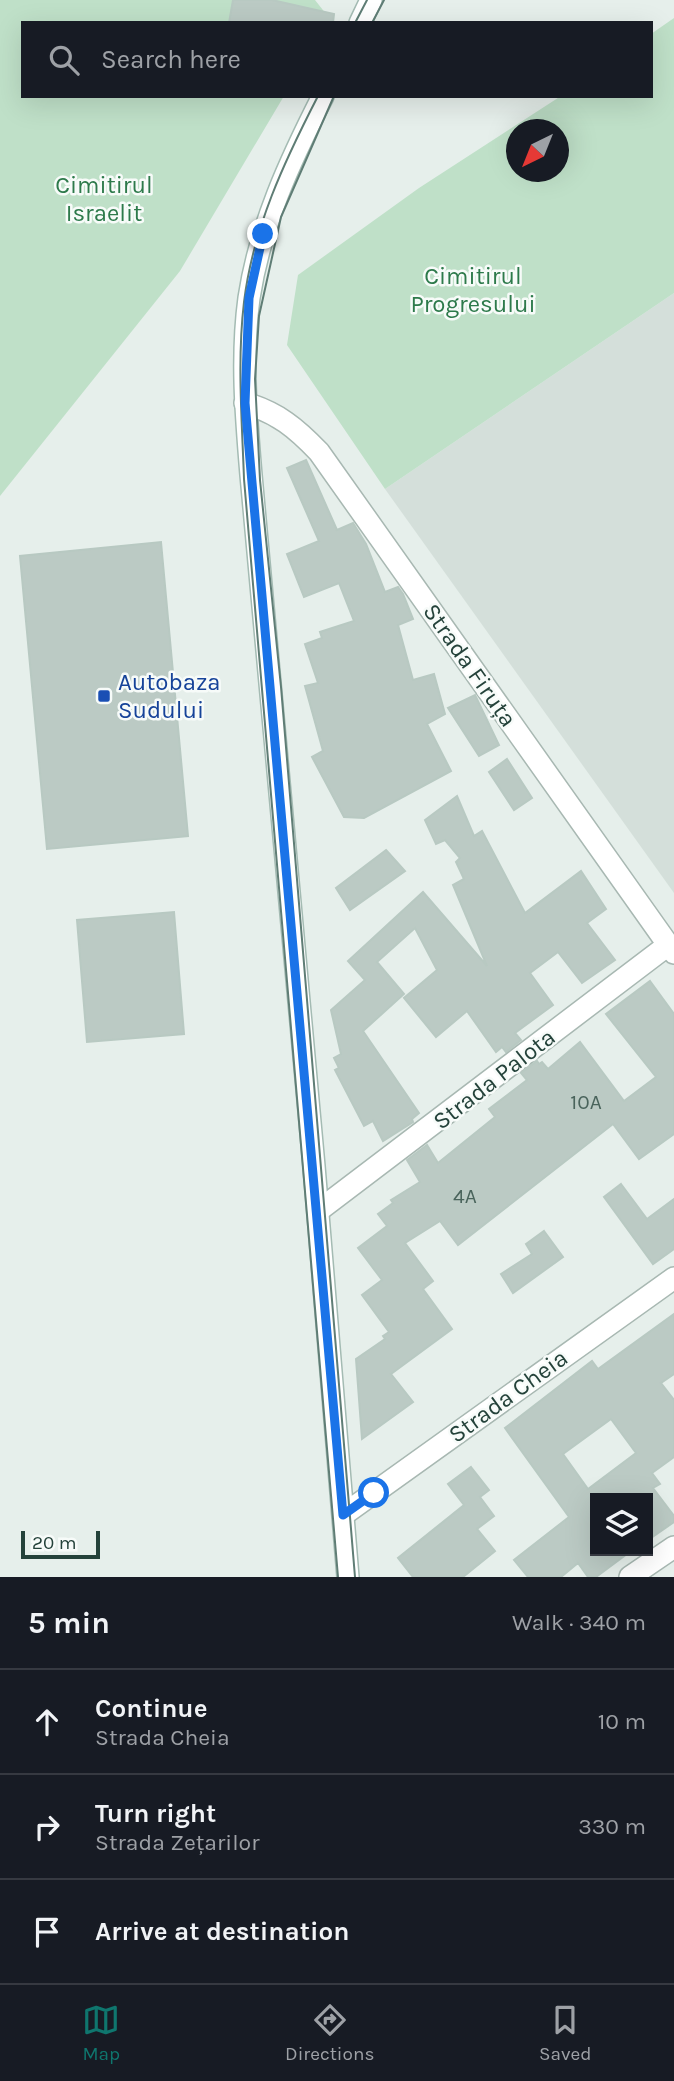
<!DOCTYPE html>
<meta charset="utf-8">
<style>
:root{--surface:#171b24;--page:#242831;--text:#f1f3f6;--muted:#9ea1a6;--line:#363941;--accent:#0f766e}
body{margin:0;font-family:Karla,sans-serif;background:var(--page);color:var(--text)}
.controls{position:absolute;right:21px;bottom:21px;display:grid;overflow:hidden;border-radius:0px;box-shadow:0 7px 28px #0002}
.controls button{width:63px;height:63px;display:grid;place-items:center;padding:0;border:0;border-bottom:2px solid var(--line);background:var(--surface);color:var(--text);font:35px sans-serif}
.compass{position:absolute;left:506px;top:119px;width:63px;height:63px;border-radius:50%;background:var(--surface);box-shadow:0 7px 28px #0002;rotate:223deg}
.scale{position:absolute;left:21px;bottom:18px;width:79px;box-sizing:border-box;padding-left:7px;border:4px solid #24423a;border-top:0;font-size:19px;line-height:24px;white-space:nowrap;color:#24423a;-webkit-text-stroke:5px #f7fbf9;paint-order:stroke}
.stop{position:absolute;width:21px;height:21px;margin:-16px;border:5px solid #1a73e8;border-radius:50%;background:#fff}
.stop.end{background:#1a73e8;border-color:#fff;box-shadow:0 2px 7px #0008}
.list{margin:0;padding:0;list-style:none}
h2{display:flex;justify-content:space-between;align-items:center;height:91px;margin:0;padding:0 28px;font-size:30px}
h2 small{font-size:23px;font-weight:400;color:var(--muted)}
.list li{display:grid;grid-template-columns:46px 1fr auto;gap:21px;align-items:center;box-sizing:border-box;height:105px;padding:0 28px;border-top:2px solid var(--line)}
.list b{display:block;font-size:26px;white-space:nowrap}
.list p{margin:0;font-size:23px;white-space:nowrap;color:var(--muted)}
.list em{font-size:23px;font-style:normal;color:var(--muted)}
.icon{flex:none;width:38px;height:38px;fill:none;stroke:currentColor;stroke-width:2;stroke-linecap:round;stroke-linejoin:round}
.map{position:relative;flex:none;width:674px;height:1577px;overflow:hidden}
.search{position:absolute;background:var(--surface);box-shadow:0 7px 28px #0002;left:21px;right:21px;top:21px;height:77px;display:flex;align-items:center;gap:18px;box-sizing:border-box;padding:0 24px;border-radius:0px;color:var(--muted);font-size:26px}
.sheet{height:406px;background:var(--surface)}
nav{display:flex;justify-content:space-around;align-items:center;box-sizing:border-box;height:98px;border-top:2px solid var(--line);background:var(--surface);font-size:19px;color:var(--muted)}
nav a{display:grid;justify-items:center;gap:4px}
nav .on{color:var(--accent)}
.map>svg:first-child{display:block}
</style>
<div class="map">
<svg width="674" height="1577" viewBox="0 0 674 1577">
<rect width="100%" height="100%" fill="#e6efeb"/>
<!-- built -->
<polygon fill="#d4dfda" points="674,293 674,893 385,489"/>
<!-- green -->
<g fill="#bfe0c8" fill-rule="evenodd">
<polygon points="0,0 315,0 330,19 328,23 23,23 23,96 284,96 180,271 0,496"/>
<path d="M674 18V293L385 489 287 345 298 275 419 188 561 96H651V34ZM516 130H558V172H516Z"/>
</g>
<!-- building -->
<g fill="#bbcac4" stroke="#b8c9c2" stroke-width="2" fill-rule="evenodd">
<polygon points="233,0 272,0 334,14 333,23 229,23"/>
<polygon points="306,460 337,530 353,523 366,544 385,592 398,587 403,594 413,619 398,625 413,680 434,674 445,714 427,724 451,771 364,818 344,817 312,757 323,751 305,686 318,683 305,644 322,638 320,632 354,621 339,583 304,597 287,554 319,541 287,468"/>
<polygon points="161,542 188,836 47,849 20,556"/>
<polygon points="475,695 499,745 479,756 448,708"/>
<polygon points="507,759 532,798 514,810 489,772"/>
<polygon points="457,796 474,836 482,831 525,913 581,871 606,909 587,923 615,960 582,983 558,952 530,973 553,1005 515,1033 521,1040 506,1052 502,1047 496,1052 467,1011 436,1037 404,998 437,970 415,928 377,962 404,994 363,1031 419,1113 412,1119 413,1122 383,1141 373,1121 364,1126 335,1070 339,1068 334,1058 341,1054 331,1010 365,980 348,961 423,892 487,966 453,885 464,879 456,862 460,858 445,840 436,844 425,820"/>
<polygon points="386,850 405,871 350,910 336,888"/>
<polygon points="174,912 184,1034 87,1042 77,920"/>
<polygon points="650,981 674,1014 674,1134 639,1159 613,1124 458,1245 440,1221 405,1243 433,1281 423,1289 452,1329 391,1374 413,1402 362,1439 356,1359 385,1339 383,1336 389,1332 362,1295 382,1280 358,1248 387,1226 378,1214 393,1203 391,1200 420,1182 407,1160 427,1145 438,1163 495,1117 489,1109 527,1080 521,1073 537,1061 539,1064 542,1062 548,1069 580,1042 624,1101 656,1077 606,1014"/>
<polygon points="621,1184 647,1219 674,1199 674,1249 653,1264 604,1197"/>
<polygon points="544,1231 563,1257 513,1293 501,1274 532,1254 526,1244"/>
<path d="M674 1314V1374L661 1383 674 1400V1457L652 1473 660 1484 653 1488 674 1516V1522L648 1540V1498H595V1551H631L596 1577H588L578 1563 561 1577H528L514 1560 569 1517 505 1428 592 1361 598 1369ZM611 1419 636 1453 588 1489 563 1454Z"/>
<polygon points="471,1467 489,1490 480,1497 494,1516 477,1529 495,1551 463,1577 413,1577 398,1558 464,1505 448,1484"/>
</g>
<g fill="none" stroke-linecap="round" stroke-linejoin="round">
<!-- street casing -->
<g stroke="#a8b8b2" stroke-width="24">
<g id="street">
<path d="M245 403C278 413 296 428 319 452L674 953"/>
<polyline points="318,1211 668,945"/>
<polyline points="343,1515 674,1278"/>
<polyline points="630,1577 674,1547"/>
</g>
</g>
<!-- secondary casing -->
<g stroke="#a4bbb3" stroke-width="24">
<g id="secondary">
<polyline points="360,23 371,0"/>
<path d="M323 96C290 161 260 225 249 298 241 357 246 416 251 475L314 1166 348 1577"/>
</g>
</g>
<!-- street -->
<use href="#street" stroke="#fff" stroke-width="21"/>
<!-- secondary -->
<use href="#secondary" stroke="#fff" stroke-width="21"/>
<!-- tram -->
<g stroke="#5f7d75" stroke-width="2">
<polyline points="355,23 367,0"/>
<polyline points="372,23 384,0"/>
<path d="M318 96C284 162 253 228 244 302 237 361 242 420 244 479L338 1577"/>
<polyline points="334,96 281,217 259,316 255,379 260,480 281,687 355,1577"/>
</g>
</g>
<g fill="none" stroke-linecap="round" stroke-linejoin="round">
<!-- route -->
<polyline stroke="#1a73e8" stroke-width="9" points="263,234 249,298 245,403 343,1515 374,1493"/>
</g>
<!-- markers -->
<rect fill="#1a4fb4" stroke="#f7fbf9" stroke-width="2.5" x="97" y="689" width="14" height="14" rx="3.5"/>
<g text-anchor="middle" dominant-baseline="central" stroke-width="5" stroke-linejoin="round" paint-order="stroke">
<!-- number labels -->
<g font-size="21" fill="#4a645c">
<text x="586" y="1102">10A</text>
<text x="465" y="1196">4A</text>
</g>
<!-- park labels -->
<g font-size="24" fill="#2d7a4b" stroke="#f7fbf9">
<text x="104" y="185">Cimitirul<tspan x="104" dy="28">Israelit</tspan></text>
<text x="473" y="276">Cimitirul<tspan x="473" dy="28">Progresului</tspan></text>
</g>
<!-- street labels -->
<g font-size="24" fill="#24423a" stroke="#f7fbf9">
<text transform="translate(470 665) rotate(55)">Strada Firuța</text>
<text transform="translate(494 1079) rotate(-38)">Strada Palota</text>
<text transform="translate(508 1396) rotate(-36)">Strada Cheia</text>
</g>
<!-- transit labels -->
<g font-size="24" fill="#164399" stroke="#f7fbf9" text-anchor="start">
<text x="118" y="682">Autobaza<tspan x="118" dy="28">Sudului</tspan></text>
</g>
</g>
</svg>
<div class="controls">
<button><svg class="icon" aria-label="layers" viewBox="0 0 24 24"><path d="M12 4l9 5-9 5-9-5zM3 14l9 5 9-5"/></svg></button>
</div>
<svg class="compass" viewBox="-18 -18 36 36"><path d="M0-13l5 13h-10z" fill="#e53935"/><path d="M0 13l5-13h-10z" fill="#9ea1a6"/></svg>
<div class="scale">20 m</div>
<div class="stop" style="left:374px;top:1493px"></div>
<div class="stop end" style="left:263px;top:234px"></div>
<div class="search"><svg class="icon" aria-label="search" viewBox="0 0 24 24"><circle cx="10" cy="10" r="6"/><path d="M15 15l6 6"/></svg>Search here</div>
</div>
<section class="sheet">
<h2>5 min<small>Walk · 340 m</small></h2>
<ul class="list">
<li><svg class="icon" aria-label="ahead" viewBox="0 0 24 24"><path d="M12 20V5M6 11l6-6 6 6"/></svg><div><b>Continue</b><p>Strada Cheia</p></div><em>10 m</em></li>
<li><svg class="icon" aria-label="right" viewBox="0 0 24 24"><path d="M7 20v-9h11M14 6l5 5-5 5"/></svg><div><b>Turn right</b><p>Strada Zețarilor</p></div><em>330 m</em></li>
<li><svg class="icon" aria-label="arrive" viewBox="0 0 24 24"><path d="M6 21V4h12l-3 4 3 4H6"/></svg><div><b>Arrive at destination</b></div></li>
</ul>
</section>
<nav>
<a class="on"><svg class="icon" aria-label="map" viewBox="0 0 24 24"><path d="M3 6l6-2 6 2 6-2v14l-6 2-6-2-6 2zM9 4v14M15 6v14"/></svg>Map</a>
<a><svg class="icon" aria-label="directions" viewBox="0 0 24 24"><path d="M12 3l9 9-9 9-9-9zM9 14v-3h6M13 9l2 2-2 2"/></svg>Directions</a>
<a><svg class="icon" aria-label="saved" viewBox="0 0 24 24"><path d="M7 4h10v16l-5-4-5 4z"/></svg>Saved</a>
</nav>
